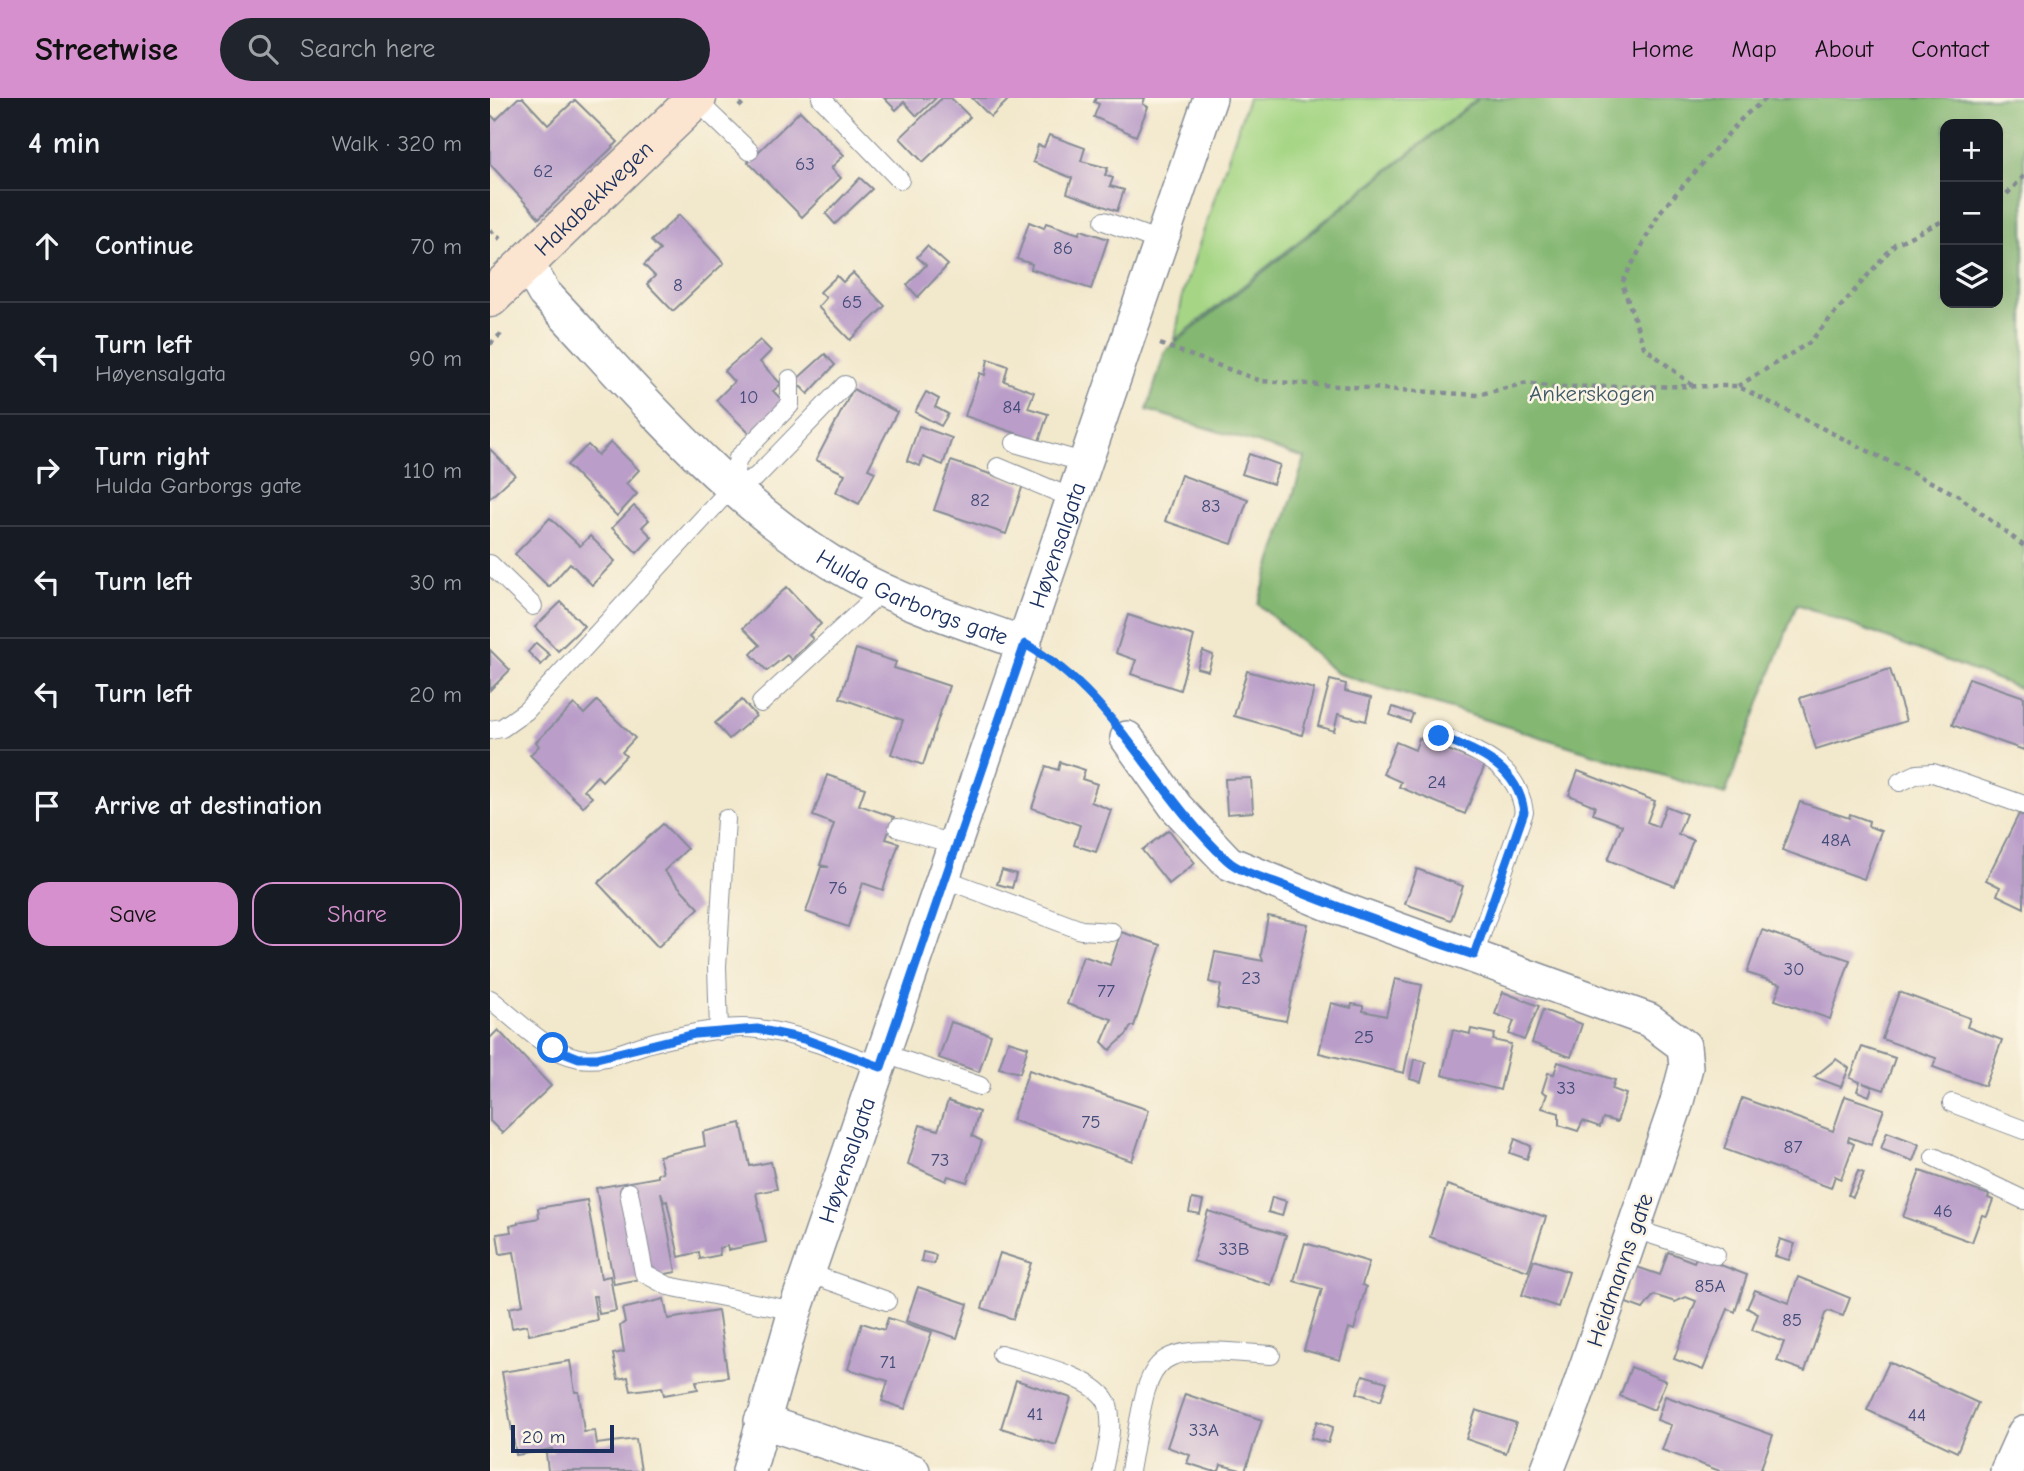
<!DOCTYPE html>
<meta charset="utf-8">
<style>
:root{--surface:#171b24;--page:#20242c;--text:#f1f3f6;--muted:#9ea1a6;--line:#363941;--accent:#d690ce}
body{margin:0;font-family:"Comic Neue",sans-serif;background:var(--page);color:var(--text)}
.controls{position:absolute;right:21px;top:21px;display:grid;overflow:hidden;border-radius:14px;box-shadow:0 7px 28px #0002}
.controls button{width:63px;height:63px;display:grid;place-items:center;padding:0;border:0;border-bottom:2px solid var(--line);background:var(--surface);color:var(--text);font:35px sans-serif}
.scale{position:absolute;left:21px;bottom:18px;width:103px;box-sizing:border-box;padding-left:7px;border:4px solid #1b2f5e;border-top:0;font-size:19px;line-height:24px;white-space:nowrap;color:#1b2f5e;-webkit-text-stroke:5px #fcf5e5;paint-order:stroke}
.stop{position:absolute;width:21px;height:21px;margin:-16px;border:5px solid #1a73e8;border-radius:50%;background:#fff}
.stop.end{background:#1a73e8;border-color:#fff;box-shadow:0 2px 7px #0008}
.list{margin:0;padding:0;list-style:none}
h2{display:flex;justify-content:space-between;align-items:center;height:91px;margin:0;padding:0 28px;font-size:30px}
h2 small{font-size:23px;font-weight:400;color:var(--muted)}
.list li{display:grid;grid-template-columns:46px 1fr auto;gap:21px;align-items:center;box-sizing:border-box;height:112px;padding:0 28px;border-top:2px solid var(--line)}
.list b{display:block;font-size:26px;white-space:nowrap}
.list p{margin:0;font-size:23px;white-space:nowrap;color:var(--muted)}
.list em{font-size:23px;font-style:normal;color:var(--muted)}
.actions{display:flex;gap:14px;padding:21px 28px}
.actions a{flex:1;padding:16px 0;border:2px solid var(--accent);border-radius:21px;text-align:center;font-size:24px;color:var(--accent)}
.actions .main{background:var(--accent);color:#111}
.icon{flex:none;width:38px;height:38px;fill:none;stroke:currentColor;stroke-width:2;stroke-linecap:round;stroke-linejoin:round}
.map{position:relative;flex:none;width:1534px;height:1373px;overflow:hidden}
header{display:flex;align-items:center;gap:42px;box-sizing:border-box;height:98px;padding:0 35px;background:var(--accent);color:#111}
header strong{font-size:33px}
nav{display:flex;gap:38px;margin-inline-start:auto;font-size:24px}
.search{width:490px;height:63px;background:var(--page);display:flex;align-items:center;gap:18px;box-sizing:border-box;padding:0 24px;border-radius:38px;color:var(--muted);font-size:26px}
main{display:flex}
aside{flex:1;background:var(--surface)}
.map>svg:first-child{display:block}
</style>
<header>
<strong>Streetwise</strong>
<div class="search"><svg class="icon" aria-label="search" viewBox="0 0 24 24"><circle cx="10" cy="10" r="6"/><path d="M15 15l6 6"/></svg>Search here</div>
<nav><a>Home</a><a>Map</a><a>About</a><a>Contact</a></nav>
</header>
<main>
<aside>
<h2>4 min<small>Walk · 320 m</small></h2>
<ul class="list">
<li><svg class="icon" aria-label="ahead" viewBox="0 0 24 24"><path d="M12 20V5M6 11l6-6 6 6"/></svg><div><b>Continue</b></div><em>70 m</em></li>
<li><svg class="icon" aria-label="left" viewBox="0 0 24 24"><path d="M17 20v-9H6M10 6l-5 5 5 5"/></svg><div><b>Turn left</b><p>Høyensalgata</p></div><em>90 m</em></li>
<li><svg class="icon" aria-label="right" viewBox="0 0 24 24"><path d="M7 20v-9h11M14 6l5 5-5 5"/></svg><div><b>Turn right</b><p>Hulda Garborgs gate</p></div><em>110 m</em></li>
<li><svg class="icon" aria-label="left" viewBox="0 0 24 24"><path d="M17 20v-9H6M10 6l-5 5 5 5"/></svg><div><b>Turn left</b></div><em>30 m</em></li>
<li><svg class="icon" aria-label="left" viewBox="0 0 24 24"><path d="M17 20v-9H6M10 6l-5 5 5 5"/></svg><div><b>Turn left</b></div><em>20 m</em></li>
<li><svg class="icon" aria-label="arrive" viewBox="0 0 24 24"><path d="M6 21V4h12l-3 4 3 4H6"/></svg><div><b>Arrive at destination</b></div></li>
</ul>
<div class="actions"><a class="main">Save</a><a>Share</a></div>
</aside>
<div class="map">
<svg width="1534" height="1373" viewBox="0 0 1534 1373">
<rect width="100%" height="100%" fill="#fcf5e5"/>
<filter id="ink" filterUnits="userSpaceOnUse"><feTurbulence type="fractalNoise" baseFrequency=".0143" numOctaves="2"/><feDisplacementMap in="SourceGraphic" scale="14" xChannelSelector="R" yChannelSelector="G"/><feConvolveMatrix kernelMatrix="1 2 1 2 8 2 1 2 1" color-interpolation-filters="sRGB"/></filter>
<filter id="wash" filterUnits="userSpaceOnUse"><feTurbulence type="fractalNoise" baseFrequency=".00686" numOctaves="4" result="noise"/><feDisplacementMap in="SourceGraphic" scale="28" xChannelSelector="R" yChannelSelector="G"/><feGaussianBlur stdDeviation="1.57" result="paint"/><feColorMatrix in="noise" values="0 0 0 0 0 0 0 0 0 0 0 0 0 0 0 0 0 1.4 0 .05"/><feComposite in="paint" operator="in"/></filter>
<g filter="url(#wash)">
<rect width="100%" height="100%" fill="#f2e8cc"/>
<!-- green -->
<polygon fill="#a6d685" stroke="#608272" stroke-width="2" points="758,0 988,0 685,242 693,195"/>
<!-- forest -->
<path fill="#84b772" stroke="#507368" stroke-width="2" fill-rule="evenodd" d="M989 0H1534V592L1307 506 1235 697 846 575 768 506 815 360 657 312 675 253ZM1455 26H1508V205H1455Z"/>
<g id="blocks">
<!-- building -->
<g fill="#ba9ec9">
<polygon points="28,0 33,0 58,27 85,2 128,44 49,120 0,66 0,16 6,22"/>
<polygon points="394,0 446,0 427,18 414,4 406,12"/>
<polygon points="452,0 461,0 480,19 433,64 410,40"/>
<polygon points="482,0 520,0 501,19"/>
<polygon points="606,0 655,0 653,6 658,9 646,38 604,19 609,6 604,4"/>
<polygon points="310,13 354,57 341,70 351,80 312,119 258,64"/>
<polygon points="559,37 595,50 591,63 618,70 615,77 623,80 620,88 634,92 627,113 577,95 582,80 543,64 548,47 554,49"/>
<polygon points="370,80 382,91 345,126 336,116"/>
<polygon points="189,117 234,165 183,213 157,186 165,178 154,167 170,152 161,143"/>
<polygon points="539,124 554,130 556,125 589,136 591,132 618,141 601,191 541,171 542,166 527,161"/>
<polygon points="437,148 458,167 428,199 417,187 436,167 427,159"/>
<polygon points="363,175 395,208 360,242 328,209 336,200 330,194 347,178 353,184"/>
<polygon points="270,242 281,253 270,264 291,286 283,293 294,304 261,337 226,302 244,284 234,273"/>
<polygon points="335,256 345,267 318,296 305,283"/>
<polygon points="498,261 518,268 514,283 544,294 538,310 558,316 549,343 475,318 490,275 495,277"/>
<polygon points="363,291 407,314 378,371 385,374 369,406 346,394 355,376 326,362"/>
<polygon points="436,294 449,301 445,309 458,316 451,328 425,314"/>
<polygon points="429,328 462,340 453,367 433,359 430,368 417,363"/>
<polygon points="121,344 149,372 136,386 147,396 127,418 77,367 98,347 108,357"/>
<polygon points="0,351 25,377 0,400"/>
<polygon points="759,356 790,367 783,386 752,376"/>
<polygon points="461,363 533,387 516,436 444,412"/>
<polygon points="691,377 758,401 742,446 675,423"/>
<polygon points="144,408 159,422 152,429 162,439 147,455 122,430"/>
<polygon points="60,420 90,448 100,438 125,463 102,487 80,465 59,489 25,456"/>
<polygon points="297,489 331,526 319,537 323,541 301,562 297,557 277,573 261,556 270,547 253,530"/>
<polygon points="71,504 94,528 68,553 45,529"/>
<polygon points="638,517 704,538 690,592 641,576 646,562 626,555"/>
<polygon points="46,545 60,557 51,567 38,554"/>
<polygon points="366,551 406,564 404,570 459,588 433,667 401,656 413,622 350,600"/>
<polygon points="0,552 20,572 0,592"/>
<polygon points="713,553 723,557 718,573 707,570"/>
<polygon points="1400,571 1416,623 1326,651 1310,600"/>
<polygon points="757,573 824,591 812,637 744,618"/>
<polygon points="1479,580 1534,599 1534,652 1462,627"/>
<polygon points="840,582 856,586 855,593 881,600 876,623 848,616 844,633 828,628"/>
<polygon points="252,602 266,618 239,641 225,625"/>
<polygon points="107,603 145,640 132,654 136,658 112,683 107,678 94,692 102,699 93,709 40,657 49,648 46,644 84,606 94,616"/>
<polygon points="903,609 923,616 920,624 900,617"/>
<polygon points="929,640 995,667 975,716 909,689 911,684 893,676 906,644 925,652"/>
<polygon points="570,664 595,672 592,681 607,686 601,704 621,712 606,754 584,747 590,727 542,710 556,668 568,672"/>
<polygon points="1088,673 1165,703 1157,724 1168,729 1176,708 1196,716 1188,736 1203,742 1185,788 1118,762 1132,727 1103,716 1105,708 1079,697"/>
<polygon points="337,677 375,690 369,707 404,719 396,741 409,745 393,792 373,785 358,829 316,814 331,769 339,769 330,767 344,726 323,718"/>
<polygon points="761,680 763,714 737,716 735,681"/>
<polygon points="1310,704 1359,720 1360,716 1379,723 1378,728 1391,733 1374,781 1292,752"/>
<polygon points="1529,716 1534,718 1534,810 1507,797 1510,789 1496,782"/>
<polygon points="173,726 197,751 174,773 209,810 168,849 108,785"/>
<polygon points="679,732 705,765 679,786 652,752"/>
<polygon points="927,771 973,788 961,822 915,806"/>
<polygon points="512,772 526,776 522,790 507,786"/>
<polygon points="778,818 818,826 796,923 727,910 731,887 719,884 725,854 773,863 771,857"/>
<polygon points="1272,832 1360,862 1340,921 1285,902 1291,886 1257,875"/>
<polygon points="631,834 671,847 644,928 641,928 637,936 620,952 612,944 622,921 577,906 593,858 620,867"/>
<polygon points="905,881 932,887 914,975 829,955 841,905 861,910 862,906 873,908 873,913 896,918"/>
<polygon points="1013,894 1049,908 1034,942 1019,936 1024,923 1005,916"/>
<polygon points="1409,894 1480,920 1477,929 1512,942 1495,988 1443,969 1446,960 1392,941"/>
<polygon points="1053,912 1092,926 1081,959 1042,945"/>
<polygon points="461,924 501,937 489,974 449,960"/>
<polygon points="981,931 1005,936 1003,942 1021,946 1010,992 952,977 963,932 980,936"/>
<polygon points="8,932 61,988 12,1035 0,1023 0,940"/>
<polygon points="518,943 538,949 530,975 509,970"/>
<polygon points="1372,949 1405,960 1394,992 1373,985 1382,989 1379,998 1367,993 1370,984 1360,980"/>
<polygon points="924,961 936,964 931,984 920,981"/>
<polygon points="1346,961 1359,970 1351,989 1324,979"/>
<polygon points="1068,964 1125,982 1122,991 1136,996 1127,1024 1113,1020 1110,1029 1093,1023 1088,1033 1069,1027 1069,1015 1052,1010 1057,996 1052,994 1058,975 1064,976"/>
<polygon points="539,972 659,1012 642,1063 522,1022"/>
<polygon points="1355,998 1394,1011 1381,1047 1359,1039 1358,1043 1364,1046 1351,1081 1345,1078 1341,1090 1234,1051 1252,1000 1343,1033"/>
<polygon points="458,1003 489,1014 482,1038 492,1043 477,1084 458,1078 456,1083 418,1066 430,1027 448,1032"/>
<polygon points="251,1025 260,1068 281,1064 287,1091 266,1095 276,1144 238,1152 237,1148 229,1150 230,1157 210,1161 209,1154 189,1159 177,1103 174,1104 171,1094 186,1174 124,1186 106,1090 168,1079 168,1076 173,1075 169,1058 215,1048 213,1034"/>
<polygon points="1397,1034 1429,1046 1423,1063 1391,1051"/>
<polygon points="1025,1041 1041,1048 1037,1061 1020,1055"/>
<polygon points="1368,1073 1374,1075 1363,1099 1358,1097"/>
<polygon points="1430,1073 1499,1097 1498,1100 1503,1102 1497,1118 1492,1117 1482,1144 1413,1119"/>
<polygon points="957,1087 1056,1119 1038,1173 940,1139"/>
<polygon points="782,1099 796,1103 792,1118 778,1114"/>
<polygon points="702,1101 713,1103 710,1116 699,1114"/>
<polygon points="97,1102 111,1180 120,1178 126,1213 109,1216 106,1198 103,1198 107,1222 39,1237 37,1227 22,1230 19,1210 33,1207 24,1154 10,1156 7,1136 21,1134 20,1128 28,1126 28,1124 49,1120 48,1110"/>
<polygon points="718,1113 796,1137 781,1187 703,1163"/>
<polygon points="1290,1141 1305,1146 1299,1162 1285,1158"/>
<polygon points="815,1145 879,1164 872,1187 876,1189 872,1203 864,1232 859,1230 850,1262 814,1252 832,1191 804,1183"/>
<polygon points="433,1154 446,1157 444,1166 431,1163"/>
<polygon points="1178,1154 1204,1164 1207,1158 1257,1177 1245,1214 1238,1211 1213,1272 1184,1261 1206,1203 1196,1199 1185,1204 1164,1197 1153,1211 1136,1205 1147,1169 1170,1177"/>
<polygon points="510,1155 541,1165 523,1221 492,1210"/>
<polygon points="1044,1162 1079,1174 1068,1209 1032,1197"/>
<polygon points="1308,1179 1360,1200 1353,1218 1338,1213 1335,1216 1315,1273 1287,1263 1294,1244 1262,1232 1268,1216 1257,1210 1265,1192 1299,1205"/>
<polygon points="428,1189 478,1206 467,1240 416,1223"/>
<polygon points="174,1201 178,1221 228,1213 238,1279 206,1283 208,1291 174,1297 172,1289 141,1293 138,1279 128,1281 123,1256 134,1254 130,1228 135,1224 132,1211"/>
<polygon points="398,1220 442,1234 415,1311 392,1303 398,1283 358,1271 372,1225 394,1232"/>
<polygon points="80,1263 85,1294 89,1294 94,1334 105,1333 107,1346 146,1341 151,1373 58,1373 56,1355 63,1354 62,1351 26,1357 12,1274"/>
<polygon points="1399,1264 1488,1305 1467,1354 1377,1312"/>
<polygon points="1141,1269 1176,1283 1164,1312 1130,1298"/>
<polygon points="873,1277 897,1284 891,1303 867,1295"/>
<polygon points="526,1282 581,1300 566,1347 511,1330"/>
<polygon points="695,1296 772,1322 755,1373 731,1367 729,1373 722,1373 697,1365 700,1357 677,1349"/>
<polygon points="1175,1298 1283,1337 1270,1373 1230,1373 1172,1352 1181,1327 1167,1322"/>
<polygon points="986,1312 1026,1325 1016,1355 976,1341"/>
<polygon points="827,1323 843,1329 838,1345 821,1340"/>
</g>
</g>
</g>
<g filter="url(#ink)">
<use href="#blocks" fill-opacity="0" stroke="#868c95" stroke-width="2"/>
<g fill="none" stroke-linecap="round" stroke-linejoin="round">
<!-- service casing -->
<g stroke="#868c95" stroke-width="20">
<g id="service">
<polyline points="331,0 410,82"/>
<polyline points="205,1 259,53"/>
<polyline points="614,123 672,144"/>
<polyline points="300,281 300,307 248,360 241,390 266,379 355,287"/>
<polyline points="525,345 596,365"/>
<polyline points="508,369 584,401"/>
<polyline points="0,466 43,508"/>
<polyline points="271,605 393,492"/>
<polyline points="0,632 12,630 36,613 241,390"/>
<path d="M949 637C988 654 1028 667 1034 714L984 857"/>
<polyline points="1410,684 1427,676 1443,675 1534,707"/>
<polyline points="408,730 467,747"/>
<polyline points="455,781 591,832 622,834"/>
<path d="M0 901C26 921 56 954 89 960 117 965 145 947 172 942 202 936 237 927 268 931 311 936 351 954 391 969"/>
<polyline points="229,933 227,868 236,721"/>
<polyline points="395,956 490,988"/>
<polyline points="1462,1005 1534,1032"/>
<polyline points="1444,1059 1534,1102"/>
<polyline points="139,1094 154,1175 178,1188 305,1213"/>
<polyline points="1144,1131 1226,1157"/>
<polyline points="318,1175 397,1203"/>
<path d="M511 1256C537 1264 609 1279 618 1307 624 1328 617 1352 613 1373"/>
<path d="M640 1373C662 1251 653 1246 781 1257"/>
</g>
</g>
<!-- minor casing -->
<g stroke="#868c95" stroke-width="36">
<g id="minor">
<path id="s1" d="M37 165 54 195C150 296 240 409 363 477 417 507 477 525 535 546"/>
<polyline points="637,640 686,709 739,765 846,809 1159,922 1194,948 1196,969 1186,1007 1084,1304 1057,1373"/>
<polyline points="271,1323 423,1373"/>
<path id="s2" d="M259 1373 305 1213 720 0"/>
<polyline points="1517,1373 1534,1335"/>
</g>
</g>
<!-- secondary casing -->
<g stroke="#868c95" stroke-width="41">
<g id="secondary">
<path id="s3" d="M0 200 207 0"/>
</g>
</g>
<!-- path -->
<g stroke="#868c95" stroke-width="4.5" stroke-dasharray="5 5" stroke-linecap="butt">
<polyline points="249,9 258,0"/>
<polyline points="1508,100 1516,97 1534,78"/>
<polyline points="0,132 10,141"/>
<polyline points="0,246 12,235"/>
<polyline points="670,246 771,283 987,297 1037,285 1063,289 1247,288 1469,398 1534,448"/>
<polyline points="1202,287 1154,249 1132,185 1170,114 1254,18 1277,0"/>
<polyline points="1248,288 1319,245 1405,146 1455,122"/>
<polyline points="563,562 616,615"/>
</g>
<!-- service -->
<use href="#service" stroke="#fff" stroke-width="18"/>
<!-- minor -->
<use href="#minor" stroke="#fff" stroke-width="33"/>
<!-- secondary -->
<use href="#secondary" stroke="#fce5d0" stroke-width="38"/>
</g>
</g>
<g fill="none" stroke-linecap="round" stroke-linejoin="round" filter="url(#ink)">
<!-- route -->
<path stroke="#1a73e8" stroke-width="9" d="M63 950 89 960H107L205 936 267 931 314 941 391 969 535 546C624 595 664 695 737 762 750 774 774 780 790 786 854 812 919 835 984 857L1034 714C1028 668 988 654 949 638"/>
</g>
<g text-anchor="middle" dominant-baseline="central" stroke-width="5" stroke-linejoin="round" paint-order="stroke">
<!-- number labels -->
<g font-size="19" fill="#434b79">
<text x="315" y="66">63</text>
<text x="53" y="73">62</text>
<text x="573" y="150">86</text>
<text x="188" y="187">8</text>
<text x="362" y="204">65</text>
<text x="259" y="299">10</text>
<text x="522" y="309">84</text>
<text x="490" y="402">82</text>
<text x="721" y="408">83</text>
<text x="947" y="684">24</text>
<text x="1346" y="742">48A</text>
<text x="348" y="790">76</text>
<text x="1304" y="871">30</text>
<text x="761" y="880">23</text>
<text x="616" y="893">77</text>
<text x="874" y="939">25</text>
<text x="1076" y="990">33</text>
<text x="601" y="1024">75</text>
<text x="1303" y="1049">87</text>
<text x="450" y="1062">73</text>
<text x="1453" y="1113">46</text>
<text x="744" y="1151">33B</text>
<text x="1220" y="1188">85A</text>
<text x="1302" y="1222">85</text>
<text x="398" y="1264">71</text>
<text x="545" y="1316">41</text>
<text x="1427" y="1317">44</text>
<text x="714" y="1332">33A</text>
</g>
<!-- street labels -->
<g font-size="23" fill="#1b2f5e" stroke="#fcf5e5">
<text stroke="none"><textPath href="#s3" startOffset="144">Hakabekkvegen</textPath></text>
<text stroke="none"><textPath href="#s2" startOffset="976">Høyensalgata</textPath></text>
<text stroke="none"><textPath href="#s1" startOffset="518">Hulda Garborgs gate</textPath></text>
<text stroke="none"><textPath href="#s2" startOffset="326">Høyensalgata</textPath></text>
<text transform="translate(1130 1172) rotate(-71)">Heidmanns gate</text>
</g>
<!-- park labels -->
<g font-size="23" fill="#3e5968" stroke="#fcf5e5">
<text x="1102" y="295">Ankerskogen</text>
</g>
</g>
</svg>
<div class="controls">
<button>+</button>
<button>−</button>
<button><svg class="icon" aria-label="layers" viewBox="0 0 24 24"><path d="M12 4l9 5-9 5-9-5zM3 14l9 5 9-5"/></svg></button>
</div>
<div class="scale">20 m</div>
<div class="stop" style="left:63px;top:950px"></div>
<div class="stop end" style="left:949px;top:638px"></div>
</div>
</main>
